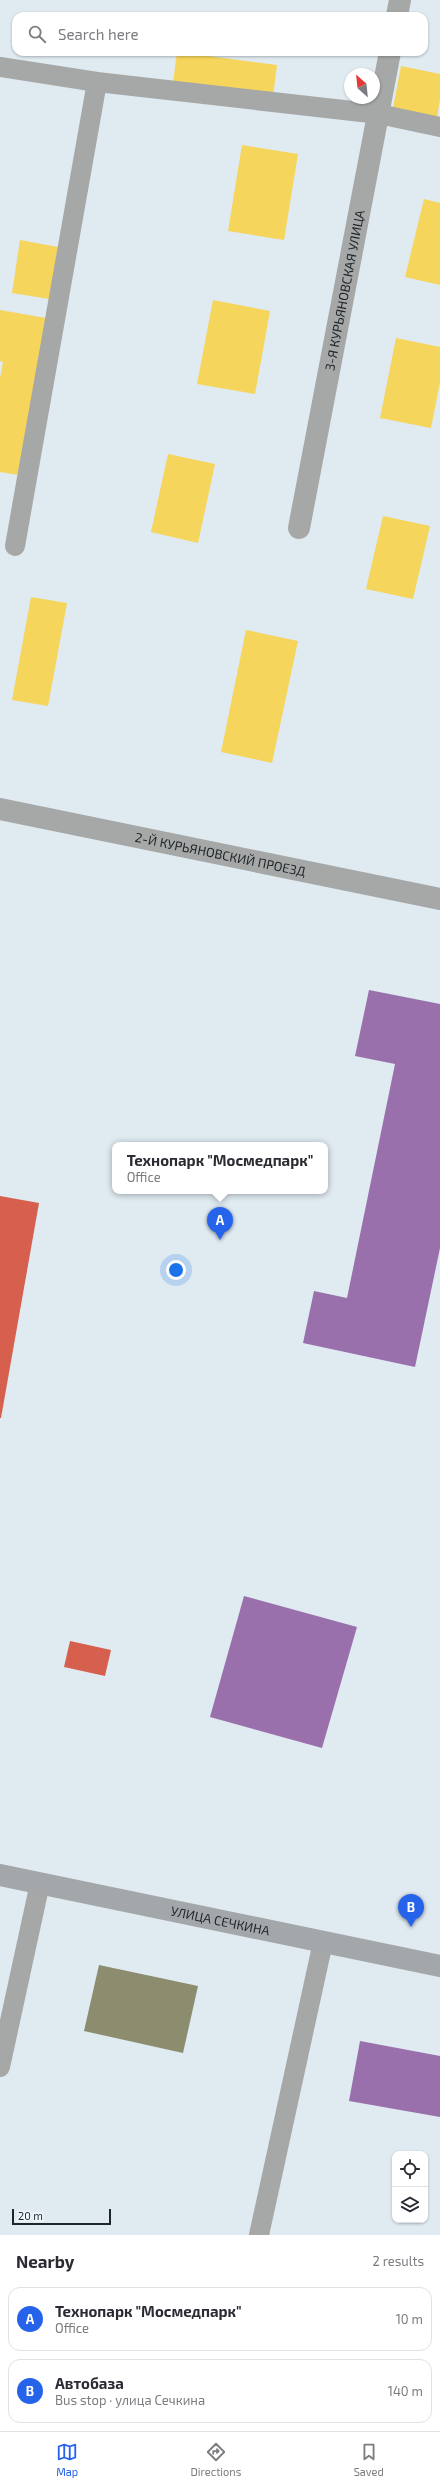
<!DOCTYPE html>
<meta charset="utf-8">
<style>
:root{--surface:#fff;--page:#f2f2f3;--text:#2b2b33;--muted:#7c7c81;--line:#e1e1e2;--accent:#2563eb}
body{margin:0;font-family:"Exo 2",sans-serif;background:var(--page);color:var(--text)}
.controls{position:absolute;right:12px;bottom:12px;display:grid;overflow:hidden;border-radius:8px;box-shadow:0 1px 3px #0004}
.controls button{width:36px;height:36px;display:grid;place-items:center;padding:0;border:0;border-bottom:1px solid var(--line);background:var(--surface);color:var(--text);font:20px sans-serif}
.compass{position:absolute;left:344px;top:68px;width:36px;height:36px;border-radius:50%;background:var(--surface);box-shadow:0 1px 3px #0004;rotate:333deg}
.scale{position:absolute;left:12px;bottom:10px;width:99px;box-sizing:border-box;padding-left:4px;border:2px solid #1e262a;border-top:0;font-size:11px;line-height:14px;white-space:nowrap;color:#1e262a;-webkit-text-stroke:3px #eff7fc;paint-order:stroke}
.you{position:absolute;left:176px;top:1270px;width:14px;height:14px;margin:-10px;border:3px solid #fff;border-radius:50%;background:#1a73e8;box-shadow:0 0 0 6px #1a73e833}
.badge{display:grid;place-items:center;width:26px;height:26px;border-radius:50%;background:var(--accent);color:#fff;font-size:13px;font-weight:700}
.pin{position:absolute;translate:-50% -33px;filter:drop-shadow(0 1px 2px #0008)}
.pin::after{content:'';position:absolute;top:21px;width:14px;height:12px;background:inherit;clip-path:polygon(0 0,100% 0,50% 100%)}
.popup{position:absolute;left:112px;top:1142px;width:216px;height:52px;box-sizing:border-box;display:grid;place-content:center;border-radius:8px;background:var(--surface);filter:drop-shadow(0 1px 3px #0005);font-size:13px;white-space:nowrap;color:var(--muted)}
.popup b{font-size:15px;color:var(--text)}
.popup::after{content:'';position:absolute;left:50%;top:100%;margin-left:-8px;border:8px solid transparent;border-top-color:var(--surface)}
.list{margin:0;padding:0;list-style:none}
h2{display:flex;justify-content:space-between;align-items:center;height:52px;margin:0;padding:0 16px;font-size:17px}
h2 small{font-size:13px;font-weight:400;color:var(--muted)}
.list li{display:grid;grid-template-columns:26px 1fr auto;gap:12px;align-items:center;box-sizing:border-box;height:64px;margin:0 8px 8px;padding:0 8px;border:1px solid var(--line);border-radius:12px}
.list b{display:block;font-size:15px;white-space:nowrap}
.list p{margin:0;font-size:13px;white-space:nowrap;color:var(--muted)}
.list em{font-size:13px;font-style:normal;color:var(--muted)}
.icon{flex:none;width:22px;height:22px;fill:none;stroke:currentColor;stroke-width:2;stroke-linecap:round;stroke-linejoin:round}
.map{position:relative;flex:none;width:440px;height:2235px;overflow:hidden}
.search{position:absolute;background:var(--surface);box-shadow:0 1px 3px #0004;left:12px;right:12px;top:12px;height:44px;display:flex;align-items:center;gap:10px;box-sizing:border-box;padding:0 14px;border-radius:12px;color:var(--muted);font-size:15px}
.sheet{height:196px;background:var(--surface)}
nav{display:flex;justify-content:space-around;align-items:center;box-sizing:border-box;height:56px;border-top:1px solid var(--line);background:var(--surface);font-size:11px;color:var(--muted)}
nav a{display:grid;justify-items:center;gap:2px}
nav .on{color:var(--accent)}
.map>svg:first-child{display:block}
</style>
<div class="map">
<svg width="440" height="2235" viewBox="0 0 440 2235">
<rect width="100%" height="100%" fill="#dfeaf1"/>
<!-- homes -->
<g fill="#f6d55c">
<polygon points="177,52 277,65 273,97 173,83"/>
<polygon points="401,66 440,74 440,99 437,117 393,108"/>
<polygon points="242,145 298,154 284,240 228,231"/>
<polygon points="424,199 440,203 440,285 405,277"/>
<polygon points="20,240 58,247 49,299 12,293"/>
<polygon points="213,300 270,311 255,394 197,384"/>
<polygon points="0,310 46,318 18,475 0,472 0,378 3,362 0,361"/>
<polygon points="396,338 440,347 440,382 431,428 380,418"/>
<polygon points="168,454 215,464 198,543 151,532"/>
<polygon points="383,516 430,526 413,599 366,589"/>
<polygon points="31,597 67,603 48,706 12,700"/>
<polygon points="246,630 298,641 272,763 221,752"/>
</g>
<!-- shops -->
<g fill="#d6604d">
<polygon points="0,1196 39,1203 1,1418 0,1418"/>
<polygon points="70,1641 111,1650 105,1676 64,1667"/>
</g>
<!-- offices -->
<g fill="#9970ab">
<polygon points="369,990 440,1004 440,1248 415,1367 303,1343 314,1291 347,1298 395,1064 355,1056"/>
<polygon points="244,1596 357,1627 322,1748 210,1717"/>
<polygon points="360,2041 440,2056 440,2117 349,2101"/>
</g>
<!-- industry -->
<polygon fill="#8c8c6e" points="99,1965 198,1986 183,2053 84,2031"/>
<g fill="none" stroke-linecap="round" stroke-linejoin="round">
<!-- lane -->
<g stroke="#a6a8a8" stroke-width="20">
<polyline points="0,67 97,82 379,114 440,127"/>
<polyline points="15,546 97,82"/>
<polyline points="0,2067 40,1883"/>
<polyline points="259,2235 323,1942"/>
</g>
<!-- street -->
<g stroke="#a6a8a8" stroke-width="22">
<polyline points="397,16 400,0"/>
<path id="s1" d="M299 528 390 52"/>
<path id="s2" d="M0 809 440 899"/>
</g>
<!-- secondary -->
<path stroke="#a4a7a9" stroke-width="22" id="s3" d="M0 1875 440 1966"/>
</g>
<g text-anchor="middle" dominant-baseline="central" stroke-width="4" stroke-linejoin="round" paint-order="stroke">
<!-- street labels -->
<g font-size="13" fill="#1e262a" stroke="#eff7fc">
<text stroke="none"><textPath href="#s1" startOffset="242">3-Я КУРЬЯНОВСКАЯ УЛИЦА</textPath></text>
<text stroke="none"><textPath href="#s2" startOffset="225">2-Й КУРЬЯНОВСКИЙ ПРОЕЗД</textPath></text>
<text stroke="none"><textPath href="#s3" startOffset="225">УЛИЦА СЕЧКИНА</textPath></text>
</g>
</g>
</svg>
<div class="controls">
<button><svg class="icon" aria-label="locate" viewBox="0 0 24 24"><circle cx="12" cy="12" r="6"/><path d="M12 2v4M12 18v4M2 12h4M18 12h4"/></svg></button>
<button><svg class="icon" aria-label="layers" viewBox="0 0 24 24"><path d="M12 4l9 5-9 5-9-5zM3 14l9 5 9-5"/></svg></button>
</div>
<svg class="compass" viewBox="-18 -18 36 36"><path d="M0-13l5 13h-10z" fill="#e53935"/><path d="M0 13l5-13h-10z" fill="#7c7c81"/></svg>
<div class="scale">20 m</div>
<div class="you"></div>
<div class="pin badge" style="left:220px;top:1240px">A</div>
<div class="popup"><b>Технопарк &quot;Мосмедпарк&quot;</b>Office</div>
<div class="pin badge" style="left:411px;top:1927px">B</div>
<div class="search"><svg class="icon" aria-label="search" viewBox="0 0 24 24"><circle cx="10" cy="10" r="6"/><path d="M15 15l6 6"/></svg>Search here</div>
</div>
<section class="sheet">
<h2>Nearby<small>2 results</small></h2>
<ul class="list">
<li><span class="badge">A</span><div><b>Технопарк &quot;Мосмедпарк&quot;</b><p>Office</p></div><em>10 m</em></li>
<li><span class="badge">B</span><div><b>Автобаза</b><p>Bus stop · улица Сечкина</p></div><em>140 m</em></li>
</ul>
</section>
<nav>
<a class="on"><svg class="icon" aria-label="map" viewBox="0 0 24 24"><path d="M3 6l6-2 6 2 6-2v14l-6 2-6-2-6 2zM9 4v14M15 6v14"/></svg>Map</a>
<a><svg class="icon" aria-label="directions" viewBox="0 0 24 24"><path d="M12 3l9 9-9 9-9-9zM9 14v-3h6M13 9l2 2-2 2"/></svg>Directions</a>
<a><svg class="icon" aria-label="saved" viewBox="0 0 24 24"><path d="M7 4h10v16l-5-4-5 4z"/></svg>Saved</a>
</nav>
